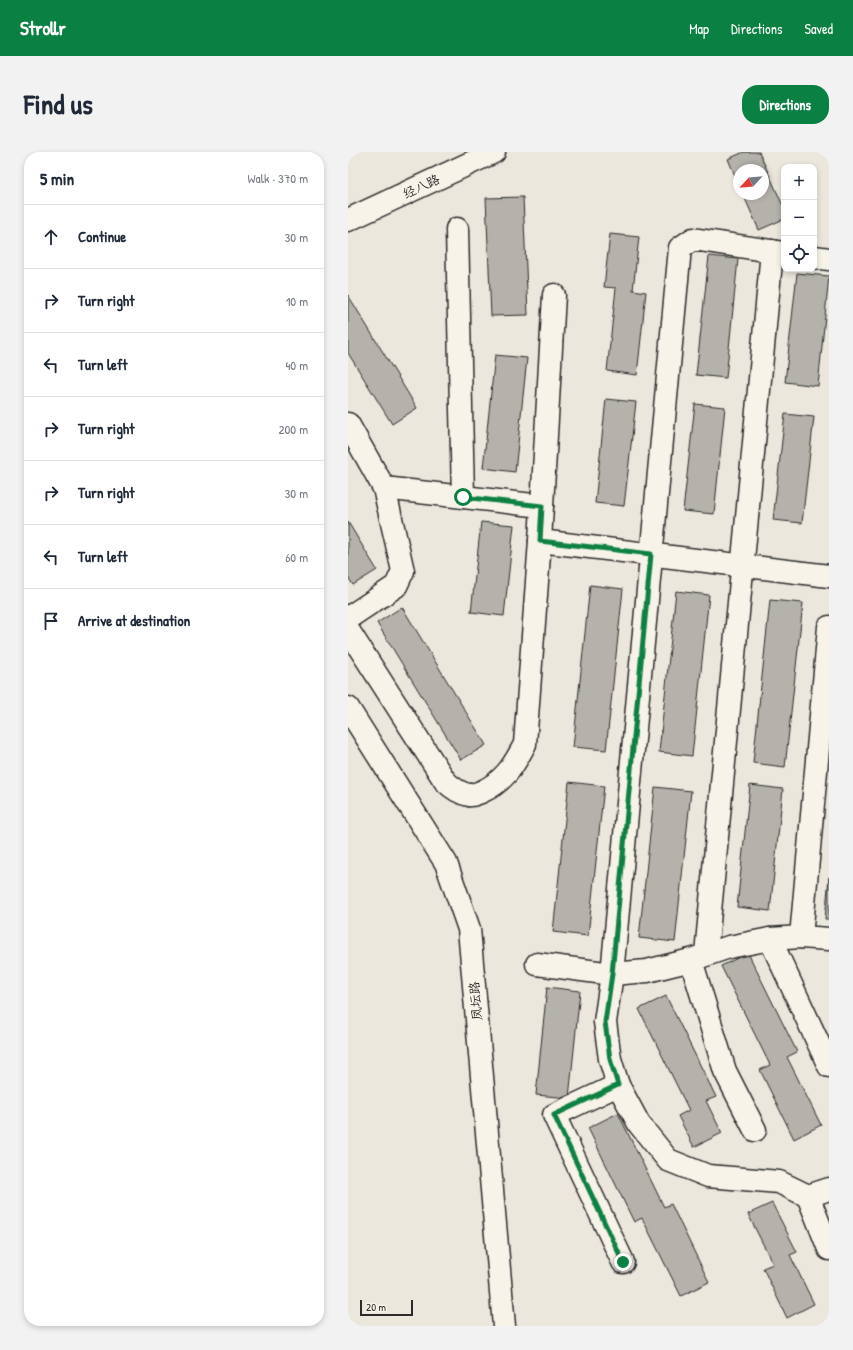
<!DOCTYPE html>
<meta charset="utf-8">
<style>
:root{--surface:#fff;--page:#f2f2f3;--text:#1f2937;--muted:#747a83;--line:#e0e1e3;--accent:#0b8043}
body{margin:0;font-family:"Patrick Hand","LXGW WenKai TC",sans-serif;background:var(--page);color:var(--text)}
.controls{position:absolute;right:12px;top:12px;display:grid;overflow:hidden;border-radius:8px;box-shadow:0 2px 6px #0003}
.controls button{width:36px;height:36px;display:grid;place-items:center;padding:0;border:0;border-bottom:1px solid var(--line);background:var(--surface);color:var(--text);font:20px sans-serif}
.compass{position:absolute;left:385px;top:12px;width:36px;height:36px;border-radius:50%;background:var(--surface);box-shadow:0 2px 6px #0003;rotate:244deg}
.scale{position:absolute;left:12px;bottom:10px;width:53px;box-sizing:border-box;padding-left:4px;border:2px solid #2b2b2b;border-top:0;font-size:11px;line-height:14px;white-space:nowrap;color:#2b2b2b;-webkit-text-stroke:3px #f7f3e8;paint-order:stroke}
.stop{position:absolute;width:12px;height:12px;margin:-9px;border:3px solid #0b8043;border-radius:50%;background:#fff}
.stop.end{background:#0b8043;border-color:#fff;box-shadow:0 1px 4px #0008}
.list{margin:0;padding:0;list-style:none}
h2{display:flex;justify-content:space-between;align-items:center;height:52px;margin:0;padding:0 16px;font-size:17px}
h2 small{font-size:13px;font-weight:400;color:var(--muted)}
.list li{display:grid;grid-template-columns:26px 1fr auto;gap:12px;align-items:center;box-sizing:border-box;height:64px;padding:0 16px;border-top:1px solid var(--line)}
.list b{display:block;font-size:15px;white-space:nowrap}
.list em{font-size:13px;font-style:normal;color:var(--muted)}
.icon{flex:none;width:22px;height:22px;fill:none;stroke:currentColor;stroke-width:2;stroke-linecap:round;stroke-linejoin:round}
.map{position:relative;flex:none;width:481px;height:1174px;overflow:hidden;border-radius:16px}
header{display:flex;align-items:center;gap:24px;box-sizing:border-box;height:56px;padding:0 20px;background:var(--accent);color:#fff}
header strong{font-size:19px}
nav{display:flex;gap:22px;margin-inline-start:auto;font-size:14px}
.intro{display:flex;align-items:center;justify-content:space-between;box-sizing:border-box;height:96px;padding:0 24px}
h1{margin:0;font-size:28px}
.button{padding:10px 18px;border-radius:16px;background:var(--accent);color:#fff;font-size:14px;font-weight:700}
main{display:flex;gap:24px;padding:0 24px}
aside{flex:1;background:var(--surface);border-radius:16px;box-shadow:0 2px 6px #0003}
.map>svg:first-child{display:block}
</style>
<header>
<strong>Strollr</strong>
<nav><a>Map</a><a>Directions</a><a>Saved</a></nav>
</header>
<div class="intro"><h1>Find us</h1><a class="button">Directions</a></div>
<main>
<aside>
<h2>5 min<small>Walk · 370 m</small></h2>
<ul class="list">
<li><svg class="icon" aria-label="ahead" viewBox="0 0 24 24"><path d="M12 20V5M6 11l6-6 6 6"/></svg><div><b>Continue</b></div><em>30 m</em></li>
<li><svg class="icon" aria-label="right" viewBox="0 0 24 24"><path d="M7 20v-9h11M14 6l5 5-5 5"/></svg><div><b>Turn right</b></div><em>10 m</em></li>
<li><svg class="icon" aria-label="left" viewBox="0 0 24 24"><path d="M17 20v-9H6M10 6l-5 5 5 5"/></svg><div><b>Turn left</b></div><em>40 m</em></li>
<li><svg class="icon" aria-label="right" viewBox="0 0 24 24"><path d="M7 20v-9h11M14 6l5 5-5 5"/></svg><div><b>Turn right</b></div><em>200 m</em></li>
<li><svg class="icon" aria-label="right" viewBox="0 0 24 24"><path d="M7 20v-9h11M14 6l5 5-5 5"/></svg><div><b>Turn right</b></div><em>30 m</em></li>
<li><svg class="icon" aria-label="left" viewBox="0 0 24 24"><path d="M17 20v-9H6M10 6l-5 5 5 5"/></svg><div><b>Turn left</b></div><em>60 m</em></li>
<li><svg class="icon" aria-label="arrive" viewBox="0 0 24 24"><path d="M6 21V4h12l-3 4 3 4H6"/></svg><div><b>Arrive at destination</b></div></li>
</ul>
</aside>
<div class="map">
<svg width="481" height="1174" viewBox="0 0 481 1174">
<rect width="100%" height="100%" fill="#ebe7dd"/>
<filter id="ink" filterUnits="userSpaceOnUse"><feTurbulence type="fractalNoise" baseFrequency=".025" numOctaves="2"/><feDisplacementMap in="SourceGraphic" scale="8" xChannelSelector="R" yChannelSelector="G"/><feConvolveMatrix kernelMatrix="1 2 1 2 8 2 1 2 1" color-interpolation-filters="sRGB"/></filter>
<g filter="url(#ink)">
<!-- building -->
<g fill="#b5b2ab" stroke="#2b2b2b">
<polygon points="396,0 411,0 436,56 436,67 411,78 395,42 415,42 415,18 391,18 391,33 380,7"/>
<polygon points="175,45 180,163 143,164 138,46"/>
<polygon points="262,82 291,85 285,138 298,140 289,223 259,219 268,136 256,135"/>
<polygon points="361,104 390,107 378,226 348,223"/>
<polygon points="449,121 481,124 470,234 437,230"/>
<polygon points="0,143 69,256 44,272 0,201"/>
<polygon points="147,203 179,206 167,320 135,316"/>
<polygon points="258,247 288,250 276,354 247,351"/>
<polygon points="347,252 377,255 366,362 335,359"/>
<polygon points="437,262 466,265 454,371 425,368"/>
<polygon points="0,370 29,418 5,433 0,425"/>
<polygon points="133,370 166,373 156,464 123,460"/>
<polygon points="242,433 275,437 258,598 225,595"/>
<polygon points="328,439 361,443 344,604 311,600"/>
<polygon points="422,448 455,451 437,615 405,611"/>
<polygon points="54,455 138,593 113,608 29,471"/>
<polygon points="221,630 256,634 240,784 205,780"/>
<polygon points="402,633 435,637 422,759 389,755"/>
<polygon points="307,635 343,639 327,790 291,786"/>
<polygon points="481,725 481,767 477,767"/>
<polygon points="400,801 449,900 439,905 473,973 446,987 412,918 422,913 373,814"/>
<polygon points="199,835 232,839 221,946 188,943"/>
<polygon points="318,844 368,945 358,949 374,981 346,995 330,964 341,958 291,857"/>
<polygon points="270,961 316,1055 323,1052 361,1130 333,1144 294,1066 286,1070 240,976"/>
<polygon points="424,1051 449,1100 442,1103 466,1152 439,1166 415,1116 425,1112 400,1062"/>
</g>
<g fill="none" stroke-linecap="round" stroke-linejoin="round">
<!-- minor casing -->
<g stroke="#2b2b2b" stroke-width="25">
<g id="minor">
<polyline points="0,68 146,0"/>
<polyline points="109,77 115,345"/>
<polyline points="436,101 345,87 332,96 264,822 257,870 262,907 270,933 291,972 320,1008 360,1024 431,1030 460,1044 481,1037"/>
<polyline points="466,105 481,107"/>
<polyline points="0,272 36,336 55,419 48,434 0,466"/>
<polyline points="36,336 194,354"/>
<polyline points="192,389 481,424"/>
<path d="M0 478 97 629C104 636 111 641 121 643 125 644 129 641 133 640 156 630 166 613 177 592L192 389 206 143"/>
<polyline points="0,556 98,711 121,777 156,1174"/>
<polyline points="453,785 481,475"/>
<polyline points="422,787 481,914"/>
<polyline points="358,802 424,99"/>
<polyline points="343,808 377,919 407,978"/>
<polyline points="189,812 264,822 299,819 343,808 381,795 422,787 453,785 481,787"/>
<polyline points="270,933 206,963 275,1110"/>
<polyline points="460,1044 481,1097"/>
</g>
</g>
<!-- minor -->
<use href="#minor" stroke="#f7f3e8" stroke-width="22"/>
</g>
</g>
<g fill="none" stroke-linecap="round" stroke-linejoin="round" filter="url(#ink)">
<!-- route -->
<polyline stroke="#0b8043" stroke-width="5" points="115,345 194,354 192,389 303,402 264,822 257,870 262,907 270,933 206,963 275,1110"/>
</g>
<g text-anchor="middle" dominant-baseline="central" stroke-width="3" stroke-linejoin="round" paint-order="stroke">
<!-- street labels -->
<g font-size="13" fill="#2b2b2b" stroke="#f7f3e8">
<text transform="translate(73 34) rotate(-25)">经八路</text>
<text transform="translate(127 849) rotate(-95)">凤坛路</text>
</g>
</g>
</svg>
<div class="controls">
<button>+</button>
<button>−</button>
<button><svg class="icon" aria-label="locate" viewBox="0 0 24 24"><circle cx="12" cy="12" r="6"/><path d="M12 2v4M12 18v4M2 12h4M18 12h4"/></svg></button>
</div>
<svg class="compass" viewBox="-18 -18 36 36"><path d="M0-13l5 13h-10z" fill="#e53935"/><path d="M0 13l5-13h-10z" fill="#747a83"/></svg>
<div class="scale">20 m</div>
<div class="stop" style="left:115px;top:345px"></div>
<div class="stop end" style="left:275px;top:1110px"></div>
</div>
</main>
